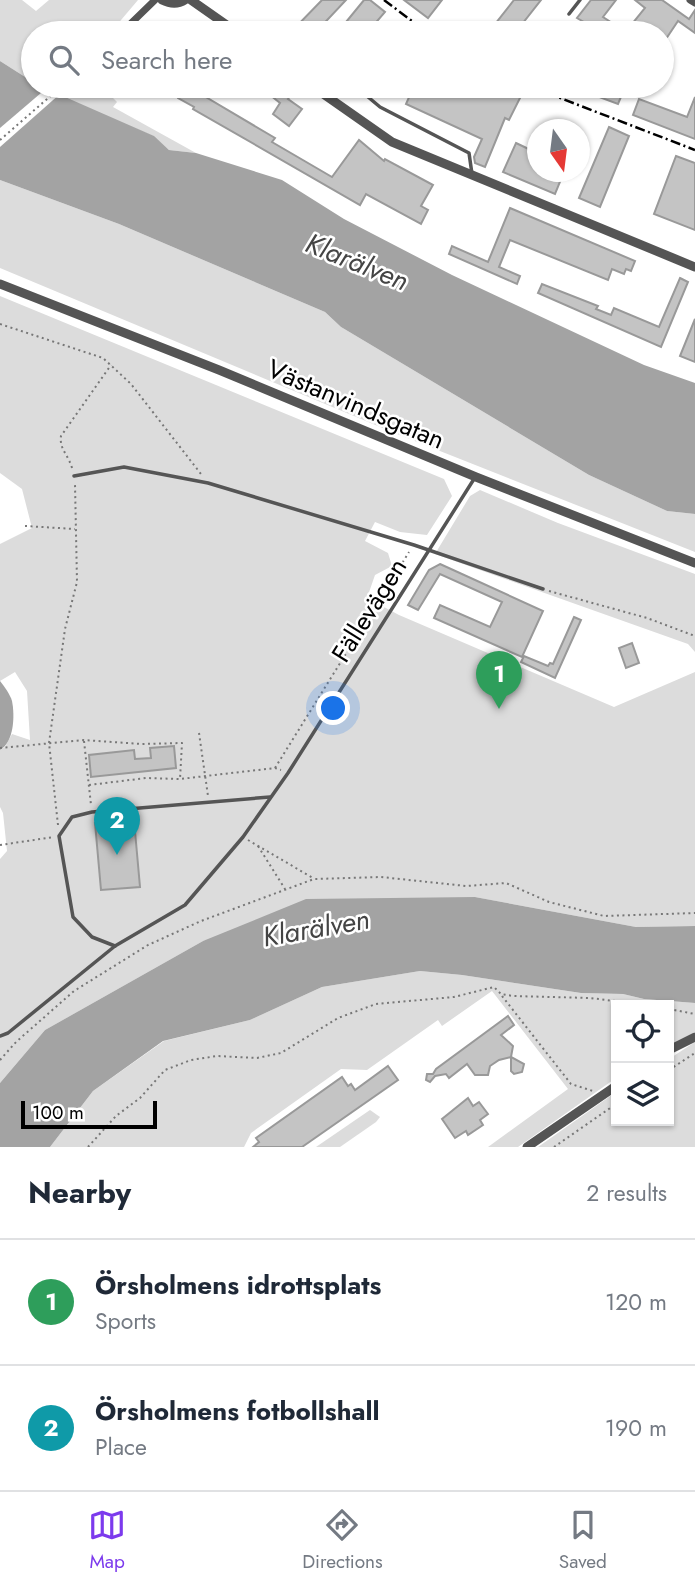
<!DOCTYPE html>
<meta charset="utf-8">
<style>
:root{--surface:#fff;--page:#f2f2f3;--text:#1f2937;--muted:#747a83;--line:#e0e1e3;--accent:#7c3aed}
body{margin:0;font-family:Jost,sans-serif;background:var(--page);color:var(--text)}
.controls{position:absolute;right:21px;bottom:21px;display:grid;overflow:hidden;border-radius:0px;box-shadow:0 2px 5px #0004}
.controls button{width:63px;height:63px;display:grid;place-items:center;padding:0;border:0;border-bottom:2px solid var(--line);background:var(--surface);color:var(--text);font:35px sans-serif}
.compass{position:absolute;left:527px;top:119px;width:63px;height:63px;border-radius:50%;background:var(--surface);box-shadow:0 2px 5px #0004;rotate:166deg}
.scale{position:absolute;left:21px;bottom:18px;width:136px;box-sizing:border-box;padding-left:7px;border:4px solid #000;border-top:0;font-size:19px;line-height:24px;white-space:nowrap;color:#000;-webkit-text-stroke:5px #fff;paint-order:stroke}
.you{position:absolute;left:334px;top:709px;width:24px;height:24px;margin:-18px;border:5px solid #fff;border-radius:50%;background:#1a73e8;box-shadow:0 0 0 10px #1a73e833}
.badge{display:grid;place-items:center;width:46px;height:46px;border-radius:50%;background:var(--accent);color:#fff;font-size:23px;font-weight:700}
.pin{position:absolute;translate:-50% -58px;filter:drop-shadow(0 2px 4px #0008)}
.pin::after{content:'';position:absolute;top:37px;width:24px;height:21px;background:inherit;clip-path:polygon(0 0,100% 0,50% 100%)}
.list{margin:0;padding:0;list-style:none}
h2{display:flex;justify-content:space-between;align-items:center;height:91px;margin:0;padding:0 28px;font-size:30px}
h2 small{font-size:23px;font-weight:400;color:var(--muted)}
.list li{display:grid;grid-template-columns:46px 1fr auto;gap:21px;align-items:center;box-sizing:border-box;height:126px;padding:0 28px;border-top:2px solid var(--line)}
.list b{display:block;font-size:26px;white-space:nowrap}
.list p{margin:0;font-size:23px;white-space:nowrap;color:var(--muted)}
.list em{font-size:23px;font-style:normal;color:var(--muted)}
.icon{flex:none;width:38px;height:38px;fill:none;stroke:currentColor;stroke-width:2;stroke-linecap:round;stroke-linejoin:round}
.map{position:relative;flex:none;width:695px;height:1147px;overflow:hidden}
.search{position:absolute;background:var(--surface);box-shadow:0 2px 5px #0004;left:21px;right:21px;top:21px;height:77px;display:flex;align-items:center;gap:18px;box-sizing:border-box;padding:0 24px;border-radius:38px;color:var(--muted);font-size:26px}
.sheet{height:343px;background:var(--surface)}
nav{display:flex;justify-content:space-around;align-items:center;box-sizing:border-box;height:98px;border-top:2px solid var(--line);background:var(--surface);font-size:19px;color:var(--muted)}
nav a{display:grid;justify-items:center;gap:4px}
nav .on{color:var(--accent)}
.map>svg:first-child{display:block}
</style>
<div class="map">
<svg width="695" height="1147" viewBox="0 0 695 1147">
<rect width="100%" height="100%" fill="#fff"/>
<!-- green -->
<g fill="#dcdcdc">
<polygon points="0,0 22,0 36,11 49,0 138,0 110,33 33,33 33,82 0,61"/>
<polygon points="76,86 101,86 117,102 113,107 196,153 169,150 153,136 62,97"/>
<polygon points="0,180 119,224 325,312 341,327 589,475 667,511 695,514 695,552 397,434 0,268"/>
<polygon points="0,296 444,479 452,496 427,535 400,532 375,522 365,541 388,553 392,566 375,575 367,598 399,615 614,707 695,672 695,926 636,927 475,897 203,941 45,1030 0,1083 0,859 7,851 3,813 0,807 0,750 5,747 12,734 30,740 27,691 15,672 0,681 0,544 32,528 22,489 0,473"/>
<polygon points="480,490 558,523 695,574 695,652 688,644 435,554 470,496"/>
<polygon points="420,971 462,975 581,993 623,994 644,999 695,1003 695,1032 669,1045 669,1005 616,1005 616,1078 518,1147 488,1147 568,1089 492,991 442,1026 438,1020 367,1070 341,1069 251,1133 244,1147 50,1147 93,1091 164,1041 250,1020 322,987"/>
<polygon points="695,1042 695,1147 538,1147 616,1092 616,1121 669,1121 669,1059"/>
<polygon points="370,1110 380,1117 376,1122 340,1147 316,1147"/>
</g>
<!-- water -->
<g fill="#a3a3a3">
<polygon points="0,61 33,82 33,86 40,86 154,136 169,150 196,153 282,180 344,219 452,275 644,365 695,383 695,514 667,511 589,475 341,327 325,312 119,224 0,180"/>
<path d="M0 681C4 686 10 694 12 701 15 716 14 742 0 750Z"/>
<polygon points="475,897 636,927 695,926 695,1003 644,999 623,994 581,993 462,975 420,971 322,987 250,1020 163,1041 93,1091 50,1147 0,1147 0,1083 45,1030 203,941 306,899"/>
</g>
<!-- pier -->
<polygon fill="#fff" points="48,87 61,93 0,147 0,128"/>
<!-- building -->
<g fill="#c4c4c4" stroke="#999" stroke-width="2">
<polygon points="322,0 346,0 315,33 290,33"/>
<polygon points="364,0 370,0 385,12 367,33 337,33"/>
<polygon points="404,0 442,0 428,18"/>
<polygon points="514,0 541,0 515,33 488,33"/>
<polygon points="591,0 616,0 603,17 620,28 621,25 628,29 645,8 635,0 662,0 689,19 695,10 695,33 678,21 662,45 662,33 582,33 589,25 577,18"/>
<polygon points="150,86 197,86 194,90 275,138 272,142 332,177 359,140 384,161 385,159 433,185 421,206 428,210 421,224 366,194 360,205 193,109 194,107 178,98 175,92 163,94"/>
<polygon points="259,86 281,86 292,94 288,99 302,109 289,126 273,114 280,103"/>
<polygon points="414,86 505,86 522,94 509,120 505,118 485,167 475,163 474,157 482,139 406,104"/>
<polygon points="594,86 606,86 623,92 618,104 591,94"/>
<polygon points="695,97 695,139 633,115 639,99 687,117"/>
<polygon points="609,127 629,136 600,207 579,198"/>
<polygon points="516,143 537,153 537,172 564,172 555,194 503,172"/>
<polygon points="676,156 695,163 695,230 654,214"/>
<polygon points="510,208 635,261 631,271 626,269 624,274 612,269 608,280 510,240 499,267 520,276 517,284 449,254 452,246 488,262"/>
<polygon points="680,278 688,282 661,347 538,293 542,284 598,306 596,309 611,315 614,308 659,327"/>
<polygon points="695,319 695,362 680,356"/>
<polygon points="440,564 543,611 522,657 434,618 440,605 490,627 502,602 440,574 418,610 408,605 429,570"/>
<polygon points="574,617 581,620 555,678 521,662 524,656 548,666 550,663 553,664"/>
<polygon points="632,643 639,663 626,668 619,648"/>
<polygon points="174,746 176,768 91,777 89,755 134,750 135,759 151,758 150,748"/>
<polygon points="134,820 140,887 101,890 95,823"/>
<polygon points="508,1016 514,1025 501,1035 513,1046 511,1057 524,1064 522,1072 514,1074 511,1071 511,1057 499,1060 490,1066 488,1075 475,1075 467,1064 449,1078 446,1074 435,1076 430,1082 426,1080 427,1074 433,1074 436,1069"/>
<polygon points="388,1066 398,1080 302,1147 253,1147 259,1142 256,1138 342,1077 348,1086 351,1084 355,1090"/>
<polygon points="468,1098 473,1106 479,1102 488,1114 480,1120 483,1125 468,1135 466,1131 455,1138 442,1119"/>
</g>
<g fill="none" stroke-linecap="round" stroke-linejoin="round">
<!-- path -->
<g stroke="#777" stroke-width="2" stroke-dasharray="2 3.5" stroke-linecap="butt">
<polyline points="0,140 62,86"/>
<polyline points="0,324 103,358 131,384 201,474"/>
<path d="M72 468C69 456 59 449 61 436L111 365"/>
<polyline points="25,526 75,529"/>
<polyline points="549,591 647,618 695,636"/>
<polyline points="199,733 208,796"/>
<polyline points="84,741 91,805"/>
<polyline points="0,748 84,740 142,744 182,743 180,779"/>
<polyline points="275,768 409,552"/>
<polyline points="89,785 146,778 180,779 275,768 281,770"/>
<polyline points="58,825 49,743 65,629 77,582 75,484"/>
<polyline points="248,840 313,878"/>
<polyline points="0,845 54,837"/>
<polyline points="258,846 285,889"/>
<polyline points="502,996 571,1084 593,1091"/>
<polyline points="669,1009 695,1014"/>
<polyline points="0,1060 16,1042 74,991 148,945 201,921 314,879 381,877 466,886 506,883 549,902 604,916 695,913"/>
<polyline points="669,1070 695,1053"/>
<polyline points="88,1147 116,1116 140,1098 165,1070 191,1060 217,1056 257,1058 281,1053 338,1018 376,1004 454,997 494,987 501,994 513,996 590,998 648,1005"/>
<polyline points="554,1147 616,1104"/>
</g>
<!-- service -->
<g stroke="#555" stroke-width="3.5">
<polyline points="569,14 580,0"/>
<polyline points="355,86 380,107 469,153 472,174"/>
<polyline points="74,476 124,467 208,483 414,545 543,589"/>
<polyline points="115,946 92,937 73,917 59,836 72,817 92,812 270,797"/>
<polyline points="0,1036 8,1033 115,946 185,905 243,837 288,773 474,479"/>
</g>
<!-- minor -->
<g stroke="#555" stroke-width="7">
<polyline points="690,0 695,3"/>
<polyline points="121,33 155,0"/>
</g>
<!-- tertiary -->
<g stroke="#555" stroke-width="9">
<path d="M162 0C170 4 177 5 185 0"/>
<polyline points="191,0 238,33"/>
<polyline points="312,86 392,142 695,267"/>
<polyline points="0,284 219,370 476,477 695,563"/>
<polyline points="669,1050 695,1037"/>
<polyline points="527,1147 616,1086"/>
</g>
<!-- rail -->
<g stroke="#000" stroke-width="2.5" stroke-dasharray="10 3.5 2 3.5" stroke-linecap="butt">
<polyline points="384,0 428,33"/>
<polyline points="529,86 695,150"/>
</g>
</g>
<g text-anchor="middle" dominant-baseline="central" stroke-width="5" stroke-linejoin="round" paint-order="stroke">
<!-- street labels -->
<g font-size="26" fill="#000" stroke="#fff">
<text transform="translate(356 404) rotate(23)">Västanvindsgatan</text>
<text transform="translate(369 610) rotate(-58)">Fällevägen</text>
</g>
<!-- water labels -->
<g font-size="28" font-style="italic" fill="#444" stroke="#fff">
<text transform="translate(357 262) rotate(22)">Klarälven</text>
<text transform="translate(316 928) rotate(-10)">Klarälven</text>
</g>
</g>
</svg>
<div class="controls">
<button><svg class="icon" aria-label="locate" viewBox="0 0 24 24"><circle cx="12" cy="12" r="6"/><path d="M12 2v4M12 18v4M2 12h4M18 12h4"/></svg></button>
<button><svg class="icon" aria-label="layers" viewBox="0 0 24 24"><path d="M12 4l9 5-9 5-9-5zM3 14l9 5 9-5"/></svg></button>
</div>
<svg class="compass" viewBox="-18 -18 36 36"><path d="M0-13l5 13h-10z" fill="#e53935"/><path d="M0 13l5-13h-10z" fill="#747a83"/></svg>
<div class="scale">100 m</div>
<div class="you"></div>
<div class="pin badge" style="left:499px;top:709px;background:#2e9e5b">1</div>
<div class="pin badge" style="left:117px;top:855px;background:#0f9aa8">2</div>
<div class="search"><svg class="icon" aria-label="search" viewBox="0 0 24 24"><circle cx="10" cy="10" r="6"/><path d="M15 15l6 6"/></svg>Search here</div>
</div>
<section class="sheet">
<h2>Nearby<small>2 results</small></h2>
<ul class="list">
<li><span class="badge" style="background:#2e9e5b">1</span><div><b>Örsholmens idrottsplats</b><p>Sports</p></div><em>120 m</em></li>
<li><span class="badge" style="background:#0f9aa8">2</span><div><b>Örsholmens fotbollshall</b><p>Place</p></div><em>190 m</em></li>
</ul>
</section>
<nav>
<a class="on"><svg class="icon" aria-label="map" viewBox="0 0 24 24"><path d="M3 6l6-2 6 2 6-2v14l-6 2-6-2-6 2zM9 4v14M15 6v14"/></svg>Map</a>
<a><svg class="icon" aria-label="directions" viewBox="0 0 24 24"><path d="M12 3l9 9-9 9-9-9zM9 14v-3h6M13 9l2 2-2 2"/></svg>Directions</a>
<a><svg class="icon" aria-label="saved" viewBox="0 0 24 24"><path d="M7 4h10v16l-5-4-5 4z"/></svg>Saved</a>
</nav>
